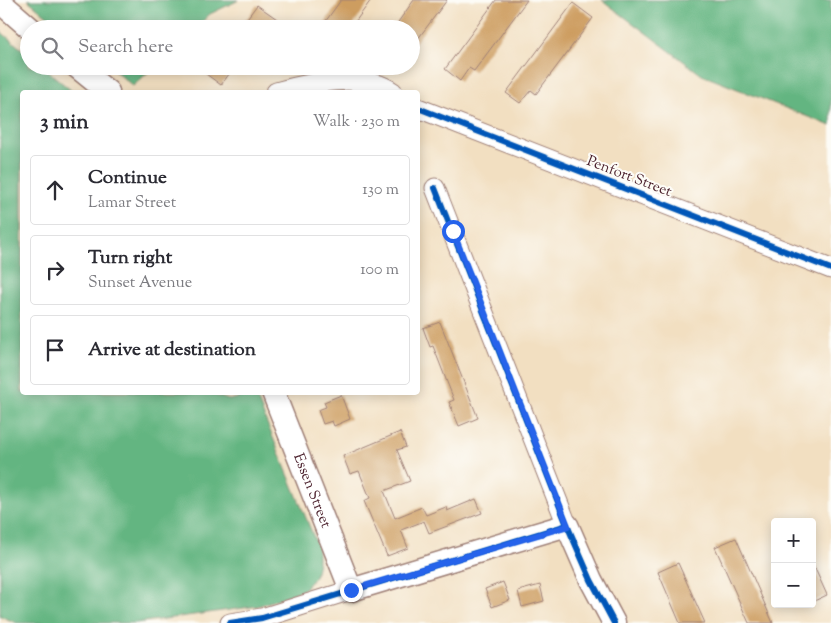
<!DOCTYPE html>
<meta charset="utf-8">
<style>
:root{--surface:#fff;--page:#f2f2f3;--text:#2b2b33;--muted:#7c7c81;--line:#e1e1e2}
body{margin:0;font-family:"Sorts Mill Goudy",serif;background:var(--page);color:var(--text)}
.controls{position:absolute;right:15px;bottom:15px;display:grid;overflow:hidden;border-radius:5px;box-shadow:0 2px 12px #0003}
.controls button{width:45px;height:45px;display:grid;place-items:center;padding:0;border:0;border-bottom:1px solid var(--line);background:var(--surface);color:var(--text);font:25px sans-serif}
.stop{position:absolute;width:15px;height:15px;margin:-11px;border:4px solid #2563eb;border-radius:50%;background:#fff}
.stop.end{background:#2563eb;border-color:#fff;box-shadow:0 1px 5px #0008}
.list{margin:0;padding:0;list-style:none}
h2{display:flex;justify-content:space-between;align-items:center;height:65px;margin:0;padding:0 20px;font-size:21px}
h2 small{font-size:16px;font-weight:400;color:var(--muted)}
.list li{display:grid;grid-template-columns:32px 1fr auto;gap:15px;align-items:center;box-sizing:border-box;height:70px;margin:0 10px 10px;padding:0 10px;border:1px solid var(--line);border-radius:5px}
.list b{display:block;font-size:19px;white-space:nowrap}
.list p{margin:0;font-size:16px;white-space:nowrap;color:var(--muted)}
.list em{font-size:16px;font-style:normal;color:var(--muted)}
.icon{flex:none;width:28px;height:28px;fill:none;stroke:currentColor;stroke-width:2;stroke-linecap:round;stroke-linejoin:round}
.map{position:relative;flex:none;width:831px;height:623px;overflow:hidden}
.search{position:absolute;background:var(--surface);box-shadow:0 2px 12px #0003;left:20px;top:20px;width:400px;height:55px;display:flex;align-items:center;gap:12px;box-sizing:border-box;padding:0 18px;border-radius:28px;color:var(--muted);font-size:19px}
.panel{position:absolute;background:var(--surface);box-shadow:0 2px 12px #0003;left:20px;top:90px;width:400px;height:305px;border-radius:5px}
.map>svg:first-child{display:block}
</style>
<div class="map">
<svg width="831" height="623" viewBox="0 0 831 623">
<rect width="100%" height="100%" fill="#fdfcf7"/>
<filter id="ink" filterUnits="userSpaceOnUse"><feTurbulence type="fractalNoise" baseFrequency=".02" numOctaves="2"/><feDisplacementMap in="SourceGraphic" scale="10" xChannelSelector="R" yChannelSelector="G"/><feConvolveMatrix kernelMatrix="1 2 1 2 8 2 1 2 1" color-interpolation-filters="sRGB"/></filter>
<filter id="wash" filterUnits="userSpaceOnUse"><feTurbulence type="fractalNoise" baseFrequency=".0096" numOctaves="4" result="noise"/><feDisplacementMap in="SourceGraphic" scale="20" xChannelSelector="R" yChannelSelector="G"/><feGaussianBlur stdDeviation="1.12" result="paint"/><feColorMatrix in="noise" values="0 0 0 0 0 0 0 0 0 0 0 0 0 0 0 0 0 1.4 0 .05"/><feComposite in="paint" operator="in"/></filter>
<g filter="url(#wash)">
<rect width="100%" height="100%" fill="#f2dfc1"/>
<!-- forest -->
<g fill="#64b581" stroke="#576a56">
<polygon points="28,0 239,0 210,14 195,29 63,29"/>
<polygon points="602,0 831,0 831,126 702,75"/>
<polygon points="0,31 29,55 29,66 42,66 73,92 22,92 22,392 205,392 229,400 255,394 318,547 318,562 315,576 303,590 258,606 136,623 17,623 0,616"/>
<polygon points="109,66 155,66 133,86"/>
</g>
<g id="blocks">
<!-- building -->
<g fill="#cd9d60">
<polygon points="341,0 371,0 350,29 320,29"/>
<polygon points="414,0 447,0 411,48 411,29 393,29"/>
<polygon points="496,0 527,0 474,71 469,68 460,81 445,69"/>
<polygon points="573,3 593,18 536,94 531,90 520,103 506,93"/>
<polygon points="257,5 277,19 270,29 239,29"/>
<polygon points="212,66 235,66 221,85 206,74"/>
<polygon points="440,322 478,418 459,426 449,402 454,400 433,346 430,347 423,328"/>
<polygon points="341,395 350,419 334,426 332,421 323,424 318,410 326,407 324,402"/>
<polygon points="400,432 406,447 397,450 410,481 384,491 395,518 422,507 426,515 446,507 447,511 476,499 482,513 429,533 424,521 401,530 408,548 387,556 364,501 370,498 359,471 350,474 343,456"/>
<polygon points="736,538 773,623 749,623 715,547"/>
<polygon points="812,562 827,595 812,602"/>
<polygon points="678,563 705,623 680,623 658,572"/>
<polygon points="503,582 510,600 492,607 485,589"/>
<polygon points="540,585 544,601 522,607 518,591"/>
</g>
</g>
</g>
<g filter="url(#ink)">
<use href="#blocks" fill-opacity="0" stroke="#9e7f76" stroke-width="1"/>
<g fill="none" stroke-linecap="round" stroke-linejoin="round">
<!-- minor casing -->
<g stroke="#9e7f76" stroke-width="21">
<g id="minor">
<path d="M276 92C308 83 364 71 393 92"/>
<polyline points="418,108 831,269"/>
<polyline points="435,188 567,525"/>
<polyline points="230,623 262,618 351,590"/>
</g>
</g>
<!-- tertiary casing -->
<g stroke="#9e7f76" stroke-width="25">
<g id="tertiary">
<polyline points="0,2 31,29"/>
<polyline points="76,66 108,92"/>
<path id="s1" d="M273 392 351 590 567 525 591 580 614 623"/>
</g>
</g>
<!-- minor -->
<use href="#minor" stroke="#fff" stroke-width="19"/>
<!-- tertiary -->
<use href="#tertiary" stroke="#fff" stroke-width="22"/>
<!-- cycleway casing -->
<g stroke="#fdfcf7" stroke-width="9">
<g id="cycleway">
<polyline points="418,108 831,269"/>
<polyline points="435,188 567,525 591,580 614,623"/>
<polyline points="230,623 262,618 567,525"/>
</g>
</g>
<!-- cycleway -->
<use href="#cycleway" stroke="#0057b8" stroke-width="6"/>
</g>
</g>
<g fill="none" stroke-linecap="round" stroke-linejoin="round" filter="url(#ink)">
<!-- route -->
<polyline stroke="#2563eb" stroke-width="6" points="351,590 568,526 453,231"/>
</g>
<g text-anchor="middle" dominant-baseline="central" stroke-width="4" stroke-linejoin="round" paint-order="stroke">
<!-- street labels -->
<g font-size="15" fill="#4a1f2b" stroke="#fdfcf7">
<text transform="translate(629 177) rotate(21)">Penfort Street</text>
<text stroke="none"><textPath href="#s1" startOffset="106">Essen Street</textPath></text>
</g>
</g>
</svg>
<div class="controls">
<button>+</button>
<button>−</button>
</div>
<div class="stop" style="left:453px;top:231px"></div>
<div class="stop end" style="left:351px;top:590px"></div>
<div class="search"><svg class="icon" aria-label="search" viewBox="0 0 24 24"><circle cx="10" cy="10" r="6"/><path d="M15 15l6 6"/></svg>Search here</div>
<section class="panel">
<h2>3 min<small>Walk · 230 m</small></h2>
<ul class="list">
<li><svg class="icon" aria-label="ahead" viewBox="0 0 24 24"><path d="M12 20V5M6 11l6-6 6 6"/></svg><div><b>Continue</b><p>Lamar Street</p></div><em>130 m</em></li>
<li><svg class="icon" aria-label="right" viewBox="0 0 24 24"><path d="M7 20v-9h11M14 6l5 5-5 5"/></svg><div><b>Turn right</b><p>Sunset Avenue</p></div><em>100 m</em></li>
<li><svg class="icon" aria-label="arrive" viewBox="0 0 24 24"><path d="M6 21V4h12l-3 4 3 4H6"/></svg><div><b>Arrive at destination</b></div></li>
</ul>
</section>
</div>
